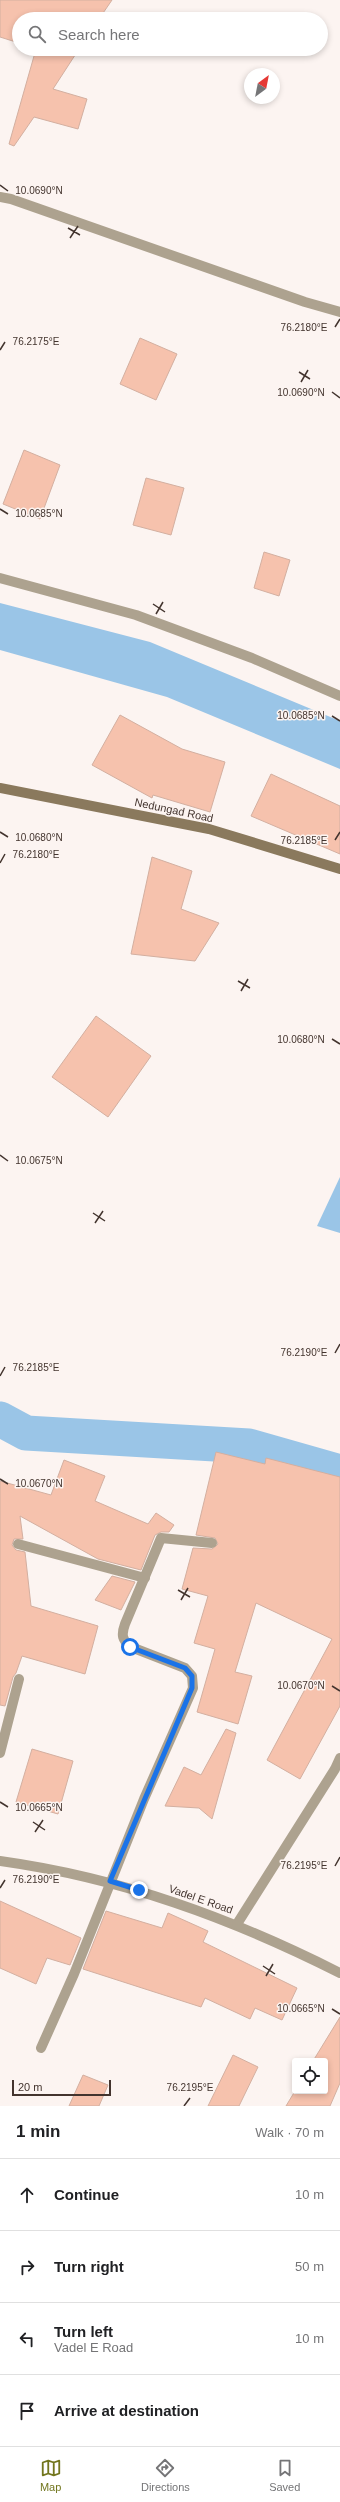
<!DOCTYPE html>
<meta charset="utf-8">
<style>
:root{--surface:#fff;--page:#f6f6f6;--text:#202124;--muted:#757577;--line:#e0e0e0;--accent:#72761e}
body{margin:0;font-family:Helvetica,sans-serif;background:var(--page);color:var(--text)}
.controls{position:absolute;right:12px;bottom:12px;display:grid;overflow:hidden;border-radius:4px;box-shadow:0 2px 6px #0003}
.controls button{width:36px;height:36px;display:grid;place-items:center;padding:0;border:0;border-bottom:1px solid var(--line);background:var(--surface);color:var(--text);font:20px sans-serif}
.compass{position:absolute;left:244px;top:68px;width:36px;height:36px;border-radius:50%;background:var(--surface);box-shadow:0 2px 6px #0003;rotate:32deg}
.scale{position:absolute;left:12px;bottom:10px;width:99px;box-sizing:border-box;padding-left:4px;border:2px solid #43342e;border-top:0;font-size:11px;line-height:14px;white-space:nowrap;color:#43342e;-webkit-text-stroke:3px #fcf4f1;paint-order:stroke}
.stop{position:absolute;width:12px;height:12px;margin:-9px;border:3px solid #1a73e8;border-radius:50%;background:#fff}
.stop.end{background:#1a73e8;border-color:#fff;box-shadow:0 1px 4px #0008}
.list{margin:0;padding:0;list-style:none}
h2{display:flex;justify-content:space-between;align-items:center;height:52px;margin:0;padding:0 16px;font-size:17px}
h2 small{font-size:13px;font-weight:400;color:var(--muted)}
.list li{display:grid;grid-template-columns:26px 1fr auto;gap:12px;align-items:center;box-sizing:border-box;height:72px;padding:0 16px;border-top:1px solid var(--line)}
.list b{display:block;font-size:15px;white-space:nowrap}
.list p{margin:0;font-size:13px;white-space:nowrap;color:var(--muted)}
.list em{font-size:13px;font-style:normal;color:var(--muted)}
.icon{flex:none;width:22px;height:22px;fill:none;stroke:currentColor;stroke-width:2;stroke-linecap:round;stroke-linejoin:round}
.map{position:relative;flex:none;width:340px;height:2106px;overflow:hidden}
.search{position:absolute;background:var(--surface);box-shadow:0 2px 6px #0003;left:12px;right:12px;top:12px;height:44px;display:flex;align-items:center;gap:10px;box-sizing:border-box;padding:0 14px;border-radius:22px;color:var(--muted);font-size:15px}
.sheet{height:340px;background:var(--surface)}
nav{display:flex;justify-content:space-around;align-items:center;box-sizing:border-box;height:56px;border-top:1px solid var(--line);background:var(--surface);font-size:11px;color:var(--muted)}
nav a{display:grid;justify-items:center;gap:2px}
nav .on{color:var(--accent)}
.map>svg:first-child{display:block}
</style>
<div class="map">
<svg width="340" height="2106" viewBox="0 0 340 2106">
<rect width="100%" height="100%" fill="#fcf4f1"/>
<!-- water -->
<g fill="#9ac5e7">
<polygon points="0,603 150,642 340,721 340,769 167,697 0,650"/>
<polygon points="340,1177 340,1233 317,1226"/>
</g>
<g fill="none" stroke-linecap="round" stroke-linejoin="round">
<!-- canal -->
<polyline stroke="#9ac5e7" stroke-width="35" points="0,1419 26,1433 249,1446 340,1472"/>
</g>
<!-- building -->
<g fill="#f6c2ad" stroke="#d3afa0">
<polygon points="0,0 112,0 99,19 19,19 19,43 0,37"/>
<polygon points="36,49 79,49 53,89 87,99 78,129 34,117 14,146 9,144"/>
<polygon points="140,338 177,354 156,400 120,384"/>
<polygon points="24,450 60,465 40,519 3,504"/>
<polygon points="146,478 184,488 171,535 133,525"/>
<polygon points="264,552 290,560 279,596 254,588"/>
<polygon points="120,715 182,749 225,762 210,812 153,795 152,798 92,765"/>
<polygon points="271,774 340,806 340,854 251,816"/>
<polygon points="152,857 192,871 181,909 219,923 195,961 131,954"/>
<polygon points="96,1016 151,1056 108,1117 52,1077"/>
<polygon points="216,1452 265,1464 266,1458 340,1477 340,1706 300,1779 267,1760 332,1639 256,1603 235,1672 252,1676 238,1724 197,1712 215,1649 194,1643 208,1596 182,1589 193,1548 212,1549 218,1544 215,1538 196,1535"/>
<polygon points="64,1460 105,1476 95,1501 148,1524 156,1513 174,1525 169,1532 161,1532 155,1535 141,1570 98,1559 20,1516 23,1539 14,1539 12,1545 16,1550 25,1552 31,1606 98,1626 85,1674 22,1656 16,1673 13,1677 5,1706 0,1705 0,1481 51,1495"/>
<polygon points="112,1576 135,1582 121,1610 95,1600"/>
<polygon points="226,1729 236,1733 212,1819 199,1808 165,1806 184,1767 201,1775"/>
<polygon points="32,1749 73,1761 58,1814 16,1802"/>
<polygon points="0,1901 81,1938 70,1965 47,1958 36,1984 0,1968"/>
<polygon points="106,1911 162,1928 168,1913 208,1931 203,1942 297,1988 282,2020 255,2008 250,2019 205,1998 201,2007 83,1969"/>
<polygon points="340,2017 340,2083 330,2106 286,2106 295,2091 325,2091 325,2061 313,2061"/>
<polygon points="233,2055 258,2067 239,2106 208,2106"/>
<polygon points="83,2075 108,2085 99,2106 69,2106"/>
</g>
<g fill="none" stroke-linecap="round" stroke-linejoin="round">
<!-- street -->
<g stroke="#ada28f" stroke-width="10">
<polyline points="0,197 11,199 305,302 340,312"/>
<polyline points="0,578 136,615 252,658 340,696"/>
<polyline points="18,1544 145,1578"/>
<polyline points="0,1753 19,1679"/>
<path d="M0 1861C122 1878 231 1918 340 1973"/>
<polyline points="237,1924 335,1769 340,1758"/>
<path d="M41 2048 74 1974 144 1799 193 1688 192 1676 185 1668 131 1647C122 1640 121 1635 125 1624L161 1538 212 1543"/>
</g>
<!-- secondary -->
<polyline stroke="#8a795d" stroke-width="10" points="0,788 209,829 340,869"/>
</g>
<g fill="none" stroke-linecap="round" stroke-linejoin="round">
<!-- route -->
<polyline stroke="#1a73e8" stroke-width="5" points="130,1647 185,1668 192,1676 192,1688 110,1881 139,1890"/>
</g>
<!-- ticks -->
<path fill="none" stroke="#43342e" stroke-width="1.5" d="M0 185 8 191M68 228 80 235M70 238 78 226M335 327 340 319M0 350 5 342M299 372 310 379M301 382 308 370M332 392 340 398M0 509 8 514M153 604 165 612M156 614 163 602M332 716 340 721M0 832 8 837M335 840 340 832M0 863 5 854M238 981 250 988M241 991 248 979M332 1039 340 1044M0 1155 8 1161M93 1213 105 1221M95 1223 103 1211M335 1353 340 1344M0 1376 5 1367M0 1479 8 1484M178 1590 190 1597M181 1600 188 1588M332 1686 340 1691M0 1802 8 1807M33 1822 45 1830M35 1832 43 1820M335 1866 340 1857M0 1888 5 1880M263 1966 275 1974M266 1976 273 1964M332 2009 340 2014M184 2106 190 2098"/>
<g text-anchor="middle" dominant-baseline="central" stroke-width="3" stroke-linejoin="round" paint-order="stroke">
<!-- street labels -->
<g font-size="11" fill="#43342e" stroke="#fcf4f1">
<text transform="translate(174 810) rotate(12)">Nedungad Road</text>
<text transform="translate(201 1899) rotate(19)">Vadel E Road</text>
</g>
</g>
<g font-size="10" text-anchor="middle" fill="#43342e" stroke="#fcf4f1" stroke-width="3" stroke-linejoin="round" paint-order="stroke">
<text x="39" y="194">10.0690°N</text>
<text x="304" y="331">76.2180°E</text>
<text x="36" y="345">76.2175°E</text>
<text x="301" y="396">10.0690°N</text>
<text x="39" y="517">10.0685°N</text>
<text x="301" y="719">10.0685°N</text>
<text x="39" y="841">10.0680°N</text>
<text x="304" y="844">76.2185°E</text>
<text x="36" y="858">76.2180°E</text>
<text x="301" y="1043">10.0680°N</text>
<text x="39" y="1164">10.0675°N</text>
<text x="304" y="1356">76.2190°E</text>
<text x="36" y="1371">76.2185°E</text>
<text x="39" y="1487">10.0670°N</text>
<text x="301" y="1689">10.0670°N</text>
<text x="39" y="1811">10.0665°N</text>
<text x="304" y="1869">76.2195°E</text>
<text x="36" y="1883">76.2190°E</text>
<text x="301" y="2012">10.0665°N</text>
<text x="190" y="2091">76.2195°E</text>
</g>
</svg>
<div class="controls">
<button><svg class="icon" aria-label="locate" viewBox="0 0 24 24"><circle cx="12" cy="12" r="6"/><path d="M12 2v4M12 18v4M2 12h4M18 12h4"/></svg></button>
</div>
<svg class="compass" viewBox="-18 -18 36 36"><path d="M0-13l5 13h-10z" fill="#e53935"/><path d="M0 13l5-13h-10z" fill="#757577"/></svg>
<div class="scale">20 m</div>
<div class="stop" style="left:130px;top:1647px"></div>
<div class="stop end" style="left:139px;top:1890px"></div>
<div class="search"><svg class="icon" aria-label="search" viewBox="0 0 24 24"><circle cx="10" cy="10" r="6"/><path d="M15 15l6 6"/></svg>Search here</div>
</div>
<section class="sheet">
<h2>1 min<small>Walk · 70 m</small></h2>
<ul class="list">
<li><svg class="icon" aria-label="ahead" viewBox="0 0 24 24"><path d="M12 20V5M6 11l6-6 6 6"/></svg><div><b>Continue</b></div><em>10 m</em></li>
<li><svg class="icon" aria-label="right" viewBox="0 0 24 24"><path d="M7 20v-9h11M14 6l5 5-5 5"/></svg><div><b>Turn right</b></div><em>50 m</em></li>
<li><svg class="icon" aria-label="left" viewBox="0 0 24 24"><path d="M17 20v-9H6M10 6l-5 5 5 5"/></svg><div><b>Turn left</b><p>Vadel E Road</p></div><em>10 m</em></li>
<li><svg class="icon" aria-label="arrive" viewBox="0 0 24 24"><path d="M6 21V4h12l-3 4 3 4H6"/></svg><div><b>Arrive at destination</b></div></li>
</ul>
</section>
<nav>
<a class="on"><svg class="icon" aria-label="map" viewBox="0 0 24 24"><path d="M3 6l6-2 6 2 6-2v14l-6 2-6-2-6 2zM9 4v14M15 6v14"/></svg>Map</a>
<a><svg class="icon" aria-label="directions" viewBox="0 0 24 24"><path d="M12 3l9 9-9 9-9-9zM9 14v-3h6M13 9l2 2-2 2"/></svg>Directions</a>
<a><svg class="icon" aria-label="saved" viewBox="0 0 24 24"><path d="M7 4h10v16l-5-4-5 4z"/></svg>Saved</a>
</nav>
